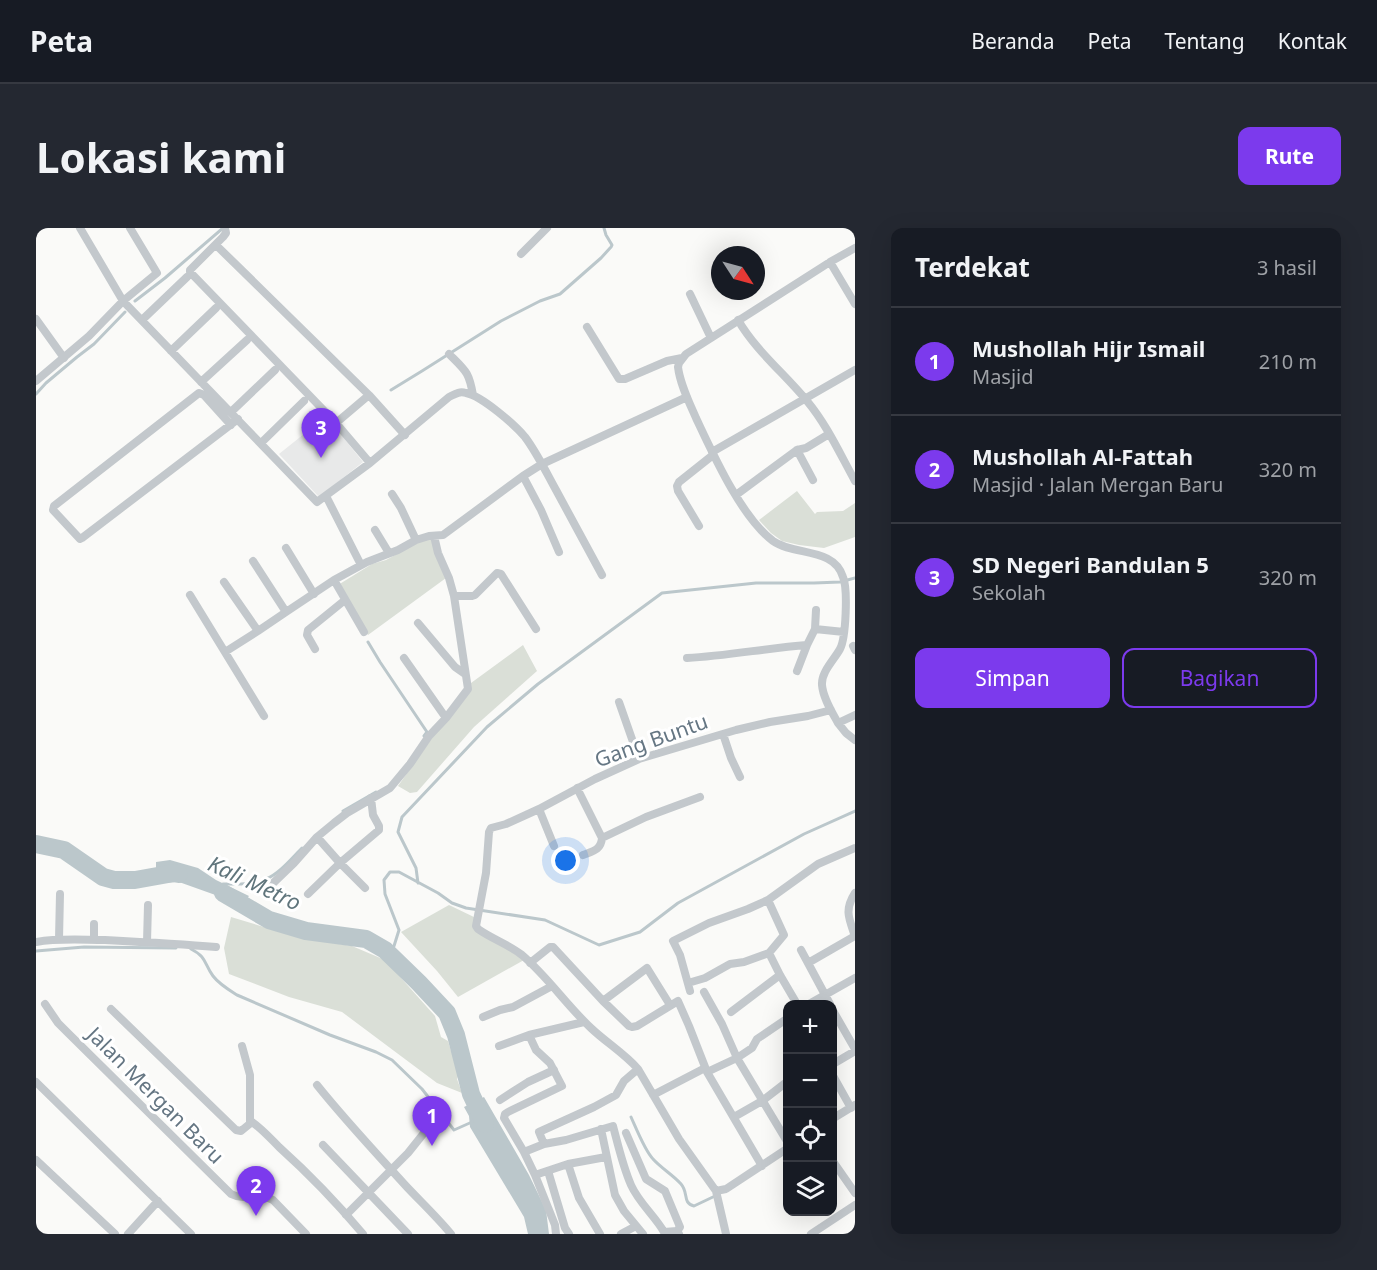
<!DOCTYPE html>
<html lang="id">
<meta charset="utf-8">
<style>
:root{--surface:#171b24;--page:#242831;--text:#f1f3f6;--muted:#9ea1a6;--line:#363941;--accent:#7c3aed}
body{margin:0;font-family:"Noto Sans",sans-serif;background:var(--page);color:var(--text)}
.controls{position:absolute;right:18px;bottom:18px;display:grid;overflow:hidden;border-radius:12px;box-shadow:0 6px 24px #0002}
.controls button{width:54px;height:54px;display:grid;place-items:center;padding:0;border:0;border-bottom:2px solid var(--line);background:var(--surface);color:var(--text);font:30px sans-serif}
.compass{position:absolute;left:675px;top:18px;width:54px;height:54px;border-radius:50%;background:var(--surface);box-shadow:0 6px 24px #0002;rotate:126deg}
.you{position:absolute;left:530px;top:633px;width:21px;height:21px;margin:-15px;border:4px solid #fff;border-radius:50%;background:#1a73e8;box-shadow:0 0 0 9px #1a73e833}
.badge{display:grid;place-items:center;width:39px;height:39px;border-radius:50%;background:var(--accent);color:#fff;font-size:20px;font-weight:700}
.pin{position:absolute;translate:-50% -50px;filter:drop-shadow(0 2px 3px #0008)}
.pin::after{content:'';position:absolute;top:32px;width:21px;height:18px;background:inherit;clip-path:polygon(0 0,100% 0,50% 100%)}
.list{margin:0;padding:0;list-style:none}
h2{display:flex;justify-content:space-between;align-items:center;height:78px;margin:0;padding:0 24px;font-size:26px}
h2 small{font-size:20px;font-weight:400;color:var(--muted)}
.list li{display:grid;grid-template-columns:39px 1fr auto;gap:18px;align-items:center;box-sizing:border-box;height:108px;padding:0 24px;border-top:2px solid var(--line)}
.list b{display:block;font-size:22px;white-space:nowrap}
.list p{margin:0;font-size:20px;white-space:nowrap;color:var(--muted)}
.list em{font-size:20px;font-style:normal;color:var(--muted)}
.actions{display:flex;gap:12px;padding:18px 24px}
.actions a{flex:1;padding:14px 0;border:2px solid var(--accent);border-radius:12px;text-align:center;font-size:21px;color:var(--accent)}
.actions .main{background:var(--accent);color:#fff}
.icon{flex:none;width:33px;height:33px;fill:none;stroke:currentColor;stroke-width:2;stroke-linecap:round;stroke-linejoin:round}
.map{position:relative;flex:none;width:819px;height:1006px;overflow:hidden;border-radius:12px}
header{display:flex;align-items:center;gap:36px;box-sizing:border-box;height:84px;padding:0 30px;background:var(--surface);border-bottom:2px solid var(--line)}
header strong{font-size:28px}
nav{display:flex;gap:33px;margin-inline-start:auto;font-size:21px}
.intro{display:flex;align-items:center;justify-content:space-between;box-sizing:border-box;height:144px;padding:0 36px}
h1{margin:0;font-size:42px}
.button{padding:15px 27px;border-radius:12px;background:var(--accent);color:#fff;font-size:21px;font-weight:700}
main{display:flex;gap:36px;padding:0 36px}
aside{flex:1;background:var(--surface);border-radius:12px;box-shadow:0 6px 24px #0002}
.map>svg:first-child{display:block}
</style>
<header>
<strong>Peta</strong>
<nav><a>Beranda</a><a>Peta</a><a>Tentang</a><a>Kontak</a></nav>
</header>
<div class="intro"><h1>Lokasi kami</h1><a class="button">Rute</a></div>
<main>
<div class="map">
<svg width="819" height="1006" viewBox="0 0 819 1006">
<rect width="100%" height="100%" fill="#fafaf8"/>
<path fill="#e8e9e9" d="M 288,190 L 295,198 L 298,198 L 327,234 L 283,269 L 243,226 Z"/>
<path fill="#dadfd7" d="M 761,263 L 779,286 L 781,284 L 807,283 L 819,275 L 819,309 L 788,320 L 763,317 L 746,313 L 735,305 L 723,292 Z
M 390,310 L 395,311 L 410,350 L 332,407 L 302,357 L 336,336 L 350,332 Z
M 487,417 L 501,443 L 438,499 L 381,564 L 374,565 L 362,558 L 435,455 Z
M 413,677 L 440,690 L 439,700 L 488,732 L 422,769 L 401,743 L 365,704 Z
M 195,689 L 264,710 L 316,718 L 349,732 L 399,788 L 405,809 L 412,813 L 415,823 L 427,836 L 421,851 L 426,865 L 401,855 L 306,784 L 253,769 L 193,746 L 188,720 Z"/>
<path fill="#bbc7cb" d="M 134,632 L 162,640 L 180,652 L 213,668 L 204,679 L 185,669 L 143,654 L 120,655 L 120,634 Z
M 448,869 L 493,947 L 510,982 L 513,1006 L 492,1006 L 488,989 L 434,899 L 433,888 L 428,879 Z"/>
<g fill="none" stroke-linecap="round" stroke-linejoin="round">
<path stroke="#bbc7cb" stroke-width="3" d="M 99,73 L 129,50 L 187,0
M 355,162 L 386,143 L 465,93 L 504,73 L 524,66 L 565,30 L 575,19 L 576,17 L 570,7 L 568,0
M 0,166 L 10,155 L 41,129 L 58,116 L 89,84
M 332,414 L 344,434 L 391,504 L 388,508
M 307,583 L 340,564
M 382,655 L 380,640 L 362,604 L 366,589 L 451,499 L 502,456 L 626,365 L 720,355 L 778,355 L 804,354 L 819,350
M 186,660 L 187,656 C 201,656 217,657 230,651 C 243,646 256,630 266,620
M 155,721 C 171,729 168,736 177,748 C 183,756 193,762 201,767 L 294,807 L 340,824 L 356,832 L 386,861 L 418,902 L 436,894
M 349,722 L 358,718 L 363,702 L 349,666 L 348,652 L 354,644 L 363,644 L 402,665 L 416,675 L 430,680 L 509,692 L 563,717 L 604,704 L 642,675 L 768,606 L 819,583
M 0,723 L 48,719 L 140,720
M 595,889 C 600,900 609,923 617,931 C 625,940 637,947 645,956 C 653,965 646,975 658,978 L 679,968"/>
<path stroke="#bbc7cb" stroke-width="18" d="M 0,616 L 28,622 L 67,649 L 78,652 L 99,652 L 138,645 L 143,646
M 187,665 L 233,692 L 270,703 L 330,711 L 349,722 L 383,755 L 411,785 L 420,807 L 435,866 L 449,896"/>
<path stroke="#c3c8cc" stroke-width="8" d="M 44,0 L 87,73 L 281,274 L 334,235 L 413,169 C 419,166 423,163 430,165 C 446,168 479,197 489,209 C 501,225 510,244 520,262 C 535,290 551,319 566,347
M 189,0 L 190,5 L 187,9 L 154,42 L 154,44 L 300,195 L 334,235
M 180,17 L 333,167 L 369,207
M 819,20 L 794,34 L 650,126 L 643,135 L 642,139 C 644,156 653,174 660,190 C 677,226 705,289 737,313 C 758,328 798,319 807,349 C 812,361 810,410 804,421 C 798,432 785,444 786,457 C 787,470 796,484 802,495 L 819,487
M 485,26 L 511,0
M 794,34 L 819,76
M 654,66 L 675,110
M 0,91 L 28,130
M 106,92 L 151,49
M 702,92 C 720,123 749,146 771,173 C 791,197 804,226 819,253
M 551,99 L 583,151 L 589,151 L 631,133 L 646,130
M 135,123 L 180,80
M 413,126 C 430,143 433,144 437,167
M 0,153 L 53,108 L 87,73 L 121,45 L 94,0
M 165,154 L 211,112
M 195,184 L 239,142
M 300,195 L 333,167
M 195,197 L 168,167 L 163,165 L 18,278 L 17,282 L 44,311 L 46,310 L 202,191
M 225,215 L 268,173
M 761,222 L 770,220 L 793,206
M 676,224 L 819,142
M 487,248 L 505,282 L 523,324
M 356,266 L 365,280 L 380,312
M 700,267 L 761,222 L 777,252
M 290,268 L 325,337
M 663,298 L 642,263 L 641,258 L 643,254 L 677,227
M 339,302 L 353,325
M 250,320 L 278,366
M 217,333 L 250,384 L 298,352
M 188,354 L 222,403 L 250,384
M 154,367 L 228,488
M 418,368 L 436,368 L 439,367 L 461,345 L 465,346 L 500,401
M 382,395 L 419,439 L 429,446
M 779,401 L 780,382
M 328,404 L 298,352 L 331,334 L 362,322 L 380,312 L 393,308 L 407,307 L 487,248 L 506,236 L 651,169
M 817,418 L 819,422
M 279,421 L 271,407 L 272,402 L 309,372
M 189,424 L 222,403
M 368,430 L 410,490
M 651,430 C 691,428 731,420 771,417 L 779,401 L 808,404
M 761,443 L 771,417
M 583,474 L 603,531
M 802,495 L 810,505 L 819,512
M 687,506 L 695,530 L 704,549
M 541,560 L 566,610 C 565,622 557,623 547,627
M 503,581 L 518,618
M 281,609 L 304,635 L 329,660
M 566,610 L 610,589 L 664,569
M 232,660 L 258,635 L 281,609 L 298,595 L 311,585 L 354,560 L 374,536 L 393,508 L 410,490 L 432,461 L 418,368 L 413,350 L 402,325 L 398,308
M 819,665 C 808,682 813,691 819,708
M 272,666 L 304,635 L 343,602 L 343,598 L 337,587 L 335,570
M 23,711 L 24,666
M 58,712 L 58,696
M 0,714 C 23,710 46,712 69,712 C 106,714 143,716 180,719
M 111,714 L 112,677
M 765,722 L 794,776
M 733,725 L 744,747 L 761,776
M 494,735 L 514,719 L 517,719 L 567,773 L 593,798 L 596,799 L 601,798 L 642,773 L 653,798 L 671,844 L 726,938
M 772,735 L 819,708
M 652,755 L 669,750 L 694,736 L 708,734 L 733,725 L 748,707 L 732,672
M 654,763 L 644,727 L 637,713 L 673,695 L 712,681 L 732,672 L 782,636 L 819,620
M 668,764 L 686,796 L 701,830 L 752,915
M 567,773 L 611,740 L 634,777
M 9,776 L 22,795 L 31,804 L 195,966 C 211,974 220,962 237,972 L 270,1006
M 773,776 L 819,750
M 75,781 L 200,902 L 205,903 L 216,894 C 226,901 234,910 243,919 C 273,946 301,975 327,1006
M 796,781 L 819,821
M 695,784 L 744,747
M 447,789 L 464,782 L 477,779 L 516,758
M 493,807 L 500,822 L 514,835 L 526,858 L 472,884 L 469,886 L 468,890 L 488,924 L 499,947 L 519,997 L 520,1006
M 206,818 L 214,847 L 214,894
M 463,818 L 493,807 L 548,794
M 797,836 L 819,823
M 671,844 L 701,830 L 716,820 L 721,811 L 752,790
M 796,846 L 815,880
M 0,854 L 155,1006
M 281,857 C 309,892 340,925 370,958 C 385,974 401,989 415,1006
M 617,867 L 669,840
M 464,872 L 492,854 L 518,842
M 698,889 L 726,873 L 752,853
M 796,891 L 819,877
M 565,901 L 579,967 L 588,983 L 607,1006
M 590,905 L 610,951 L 629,963 L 644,999 L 641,1003
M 508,916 L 503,904 L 558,879 L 580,867 L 588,853 L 602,841
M 287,917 L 372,1006
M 488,924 L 508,916 L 530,912 L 577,898 C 582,917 587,939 595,957 C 603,975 619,988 628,1004 L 641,1003 L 643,1006
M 0,932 L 79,1006
M 796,932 L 819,965
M 532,936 L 543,970 L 564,1006
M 512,943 L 529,1000 L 533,1006
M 499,947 L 532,936 L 570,929
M 680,963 L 690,961 L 752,920
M 310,987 L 372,925 L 388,905
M 92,1006 L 122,973
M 585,1006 L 600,998
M 690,1006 L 680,963 L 643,911 L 602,841 C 589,826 571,815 556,801 C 531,778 512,749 486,727 C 472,716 456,711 442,701 L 440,698 L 450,645 L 453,604 L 455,600 L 470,596 L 503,581 L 559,551 L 603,531 L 700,502 L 734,494 L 772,488 L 795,482
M 775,1006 L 819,977"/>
</g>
<g text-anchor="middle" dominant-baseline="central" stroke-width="6" stroke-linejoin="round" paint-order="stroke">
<g font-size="21" fill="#657683" stroke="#fff">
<text transform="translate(615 512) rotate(-20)">Gang Buntu</text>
<text transform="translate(120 867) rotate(45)">Jalan Mergan Baru</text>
</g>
<g font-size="22" font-style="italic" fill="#60757c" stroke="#fff">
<text transform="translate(219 654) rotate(25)">Kali Metro</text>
</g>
</g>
</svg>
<div class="controls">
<button>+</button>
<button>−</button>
<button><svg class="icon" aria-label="locate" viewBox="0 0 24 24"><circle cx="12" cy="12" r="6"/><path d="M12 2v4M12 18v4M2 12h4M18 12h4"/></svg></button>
<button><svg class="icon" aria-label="layers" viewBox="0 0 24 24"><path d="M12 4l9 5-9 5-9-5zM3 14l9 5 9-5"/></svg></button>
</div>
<svg class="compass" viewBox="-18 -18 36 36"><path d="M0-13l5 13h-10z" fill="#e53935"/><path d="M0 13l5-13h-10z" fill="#9ea1a6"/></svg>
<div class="you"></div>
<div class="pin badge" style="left:396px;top:918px">1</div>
<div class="pin badge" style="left:220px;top:988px">2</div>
<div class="pin badge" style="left:285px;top:230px">3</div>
</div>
<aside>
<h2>Terdekat<small>3 hasil</small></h2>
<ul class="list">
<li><span class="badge">1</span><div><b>Mushollah Hijr Ismail</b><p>Masjid</p></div><em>210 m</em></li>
<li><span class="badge">2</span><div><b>Mushollah Al-Fattah</b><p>Masjid · Jalan Mergan Baru</p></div><em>320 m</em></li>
<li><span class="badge">3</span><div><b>SD Negeri Bandulan 5</b><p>Sekolah</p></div><em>320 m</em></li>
</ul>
<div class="actions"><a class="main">Simpan</a><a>Bagikan</a></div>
</aside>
</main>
